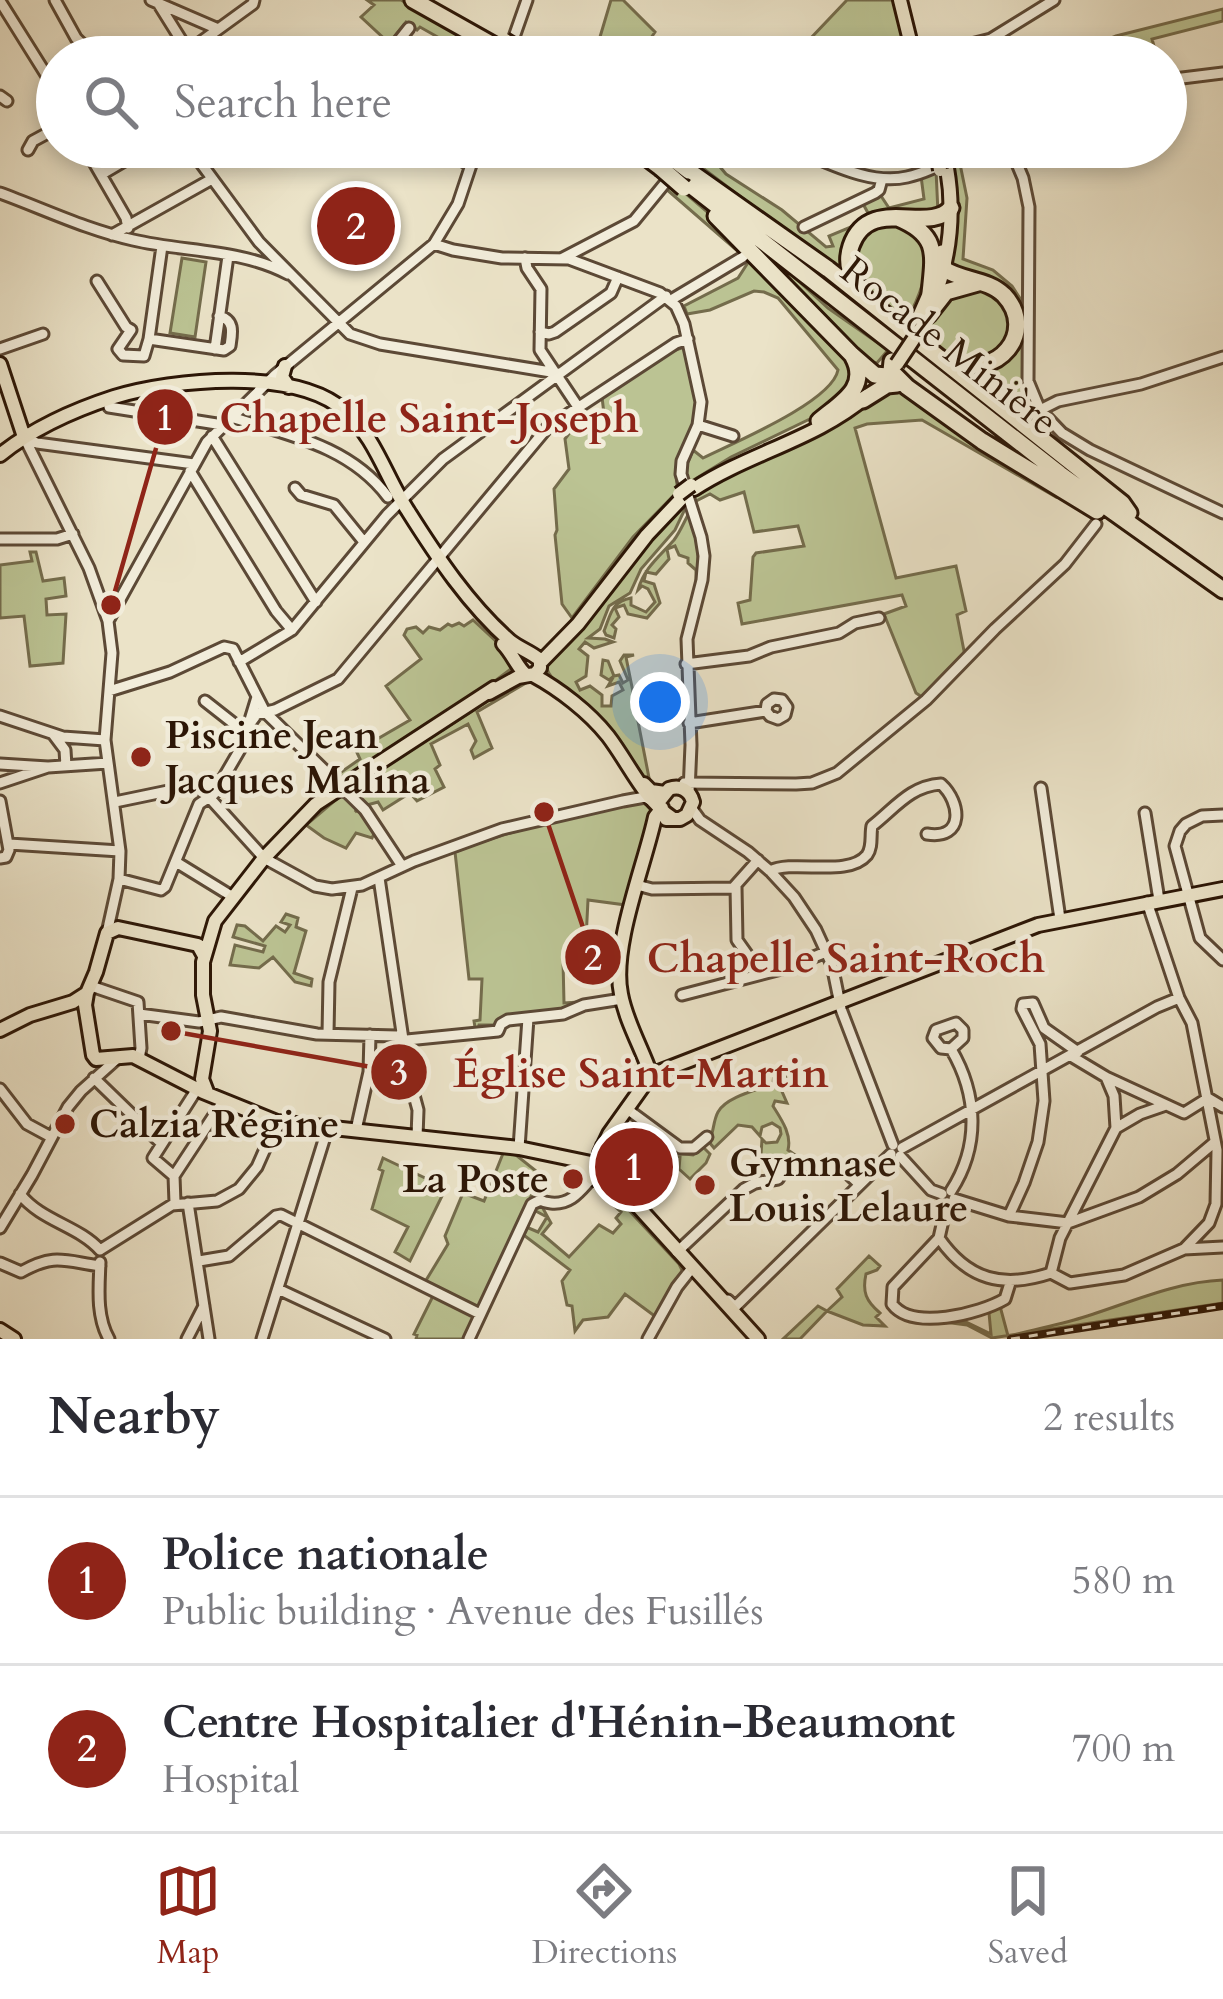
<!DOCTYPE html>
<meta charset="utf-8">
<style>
:root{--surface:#fff;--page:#f7f7f7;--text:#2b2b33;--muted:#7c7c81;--line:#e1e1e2;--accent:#8f2418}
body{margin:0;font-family:Cardo,serif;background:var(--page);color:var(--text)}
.you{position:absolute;left:660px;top:702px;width:42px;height:42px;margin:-30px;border:9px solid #fff;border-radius:50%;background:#1a73e8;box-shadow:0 0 0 18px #1a73e833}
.badge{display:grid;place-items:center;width:78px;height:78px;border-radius:50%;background:var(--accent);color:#fff;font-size:39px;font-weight:700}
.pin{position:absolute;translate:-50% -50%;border:6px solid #fff;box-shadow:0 3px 12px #0006}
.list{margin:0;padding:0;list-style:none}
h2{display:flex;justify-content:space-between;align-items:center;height:156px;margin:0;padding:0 48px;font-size:51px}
h2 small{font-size:39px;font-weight:400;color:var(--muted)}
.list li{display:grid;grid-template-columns:78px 1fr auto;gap:36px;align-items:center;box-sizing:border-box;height:168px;padding:0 48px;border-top:3px solid var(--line)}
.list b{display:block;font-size:45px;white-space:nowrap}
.list p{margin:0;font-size:39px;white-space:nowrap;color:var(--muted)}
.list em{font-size:39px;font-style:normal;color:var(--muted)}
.icon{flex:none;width:66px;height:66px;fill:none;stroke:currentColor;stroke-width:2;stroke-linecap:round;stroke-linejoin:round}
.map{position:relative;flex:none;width:1223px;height:1339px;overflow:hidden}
.search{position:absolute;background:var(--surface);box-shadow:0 6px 18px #0003;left:36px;right:36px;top:36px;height:132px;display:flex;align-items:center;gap:30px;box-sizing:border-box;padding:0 42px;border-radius:66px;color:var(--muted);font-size:45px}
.sheet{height:492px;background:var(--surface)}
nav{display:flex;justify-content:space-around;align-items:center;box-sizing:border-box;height:168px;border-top:3px solid var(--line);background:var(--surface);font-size:33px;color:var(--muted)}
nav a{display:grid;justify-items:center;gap:6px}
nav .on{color:var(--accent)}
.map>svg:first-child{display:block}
</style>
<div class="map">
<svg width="1223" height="1339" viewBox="0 0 1223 1339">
<rect width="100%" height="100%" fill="#ebe3c8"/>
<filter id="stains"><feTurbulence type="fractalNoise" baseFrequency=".00167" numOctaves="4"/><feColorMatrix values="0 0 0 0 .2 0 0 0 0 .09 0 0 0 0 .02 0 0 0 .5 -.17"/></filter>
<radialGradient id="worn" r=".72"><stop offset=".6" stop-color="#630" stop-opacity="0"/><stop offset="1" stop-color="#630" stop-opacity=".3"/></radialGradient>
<path fill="#bbc393" stroke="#746c4c" stroke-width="3" d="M 367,0 L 401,0 L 500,57 L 473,57 L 420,27 L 417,30 L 406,22 L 389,43 L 361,17 L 374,5 Z
M 611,0 L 623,0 L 655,32 L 638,57 L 594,57 Z
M 847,0 L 896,0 L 910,57 L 901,57 L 899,54 L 892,57 L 808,57 L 812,48 L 810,39 Z
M 1223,9 L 1223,21 L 1152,39 L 1157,57 L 1129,57 L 1125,48 L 1098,57 L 1065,57 L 1116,36 Z
M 705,149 L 726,174 L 782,210 L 826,247 L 833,246 L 829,236 L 851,227 L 868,213 L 862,202 L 879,193 L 889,208 L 924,199 L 921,176 L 936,170 L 938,213 L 863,224 L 847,277 L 692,160 Z
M 959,159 L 967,198 L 963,259 L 993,270 L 1012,286 L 1027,309 L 1026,382 L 1031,403 L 1051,431 L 1044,436 L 975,377 L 978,369 C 1026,366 1016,331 1011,298 L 948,266 L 951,162 Z
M 671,181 L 711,215 L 848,356 L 853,385 L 816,416 L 731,457 L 687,484 L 686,467 L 693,450 L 703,458 C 733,443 832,402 838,370 L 778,298 L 764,292 L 754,291 L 710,310 L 687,314 L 684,306 L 738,278 L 749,261 L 665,188 Z
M 893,223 L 908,227 L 927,246 C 928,274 920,296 907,320 C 887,304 849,282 856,251 C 861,232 876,227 893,223 Z
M 182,258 L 206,262 L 195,337 L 170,333 Z
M 777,261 L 828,308 L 888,350 L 877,363 L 868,362 L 773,264 Z
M 959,288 L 989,289 L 1010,311 L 1011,329 L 996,355 C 966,360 948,365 930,336 L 930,322 Z
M 685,347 C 691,372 701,400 694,425 C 684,458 671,451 678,491 L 633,537 L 572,618 L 562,604 L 555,535 L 557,530 L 554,489 L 569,469 L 565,439 L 573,428 L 578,431 L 604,414 L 602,397 L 672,351 Z
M 883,389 L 902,390 L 1058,494 L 1056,497 L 922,420 L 867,424 L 855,428 L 896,578 L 956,566 L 966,611 L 957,615 L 965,656 L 925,699 L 916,693 L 884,614 L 906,606 L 902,595 L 742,624 L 738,603 L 750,600 L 753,557 L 756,553 L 804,546 L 798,526 L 754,532 L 744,492 L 720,500 L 710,494 L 696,501 L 692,495 L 706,485 Z
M 684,501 L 685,509 L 675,530 L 641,569 L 630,593 L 609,606 L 600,629 L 588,638 L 605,639 L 613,642 L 594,648 L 585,642 L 579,649 L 588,656 L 586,676 L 576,682 L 580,690 L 590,686 L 602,695 L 602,706 L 611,706 L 612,696 L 623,690 L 619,682 L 608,686 L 614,676 L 609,680 L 601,675 L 603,660 L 608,661 L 614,676 L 619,675 L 623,683 L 628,680 L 620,661 L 624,655 L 634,655 L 626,657 L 634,697 L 661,693 L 663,701 L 635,706 L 651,788 C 629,756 615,730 585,704 C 570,691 549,683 545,663 L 655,530 Z
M 689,513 C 697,538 701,558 696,584 L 696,570 L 688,563 L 688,558 L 679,555 L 675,546 L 667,549 L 669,559 L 656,574 L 646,572 L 644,581 L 654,584 L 660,603 L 647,618 L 628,614 L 624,605 L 615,608 L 619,617 L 612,625 L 616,629 L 614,638 L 606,635 L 604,631 C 611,614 611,602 631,598 L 631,605 L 646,612 L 655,602 L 648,589 L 642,586 L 638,590 C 644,568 659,557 674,540 C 680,532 684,522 689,513 Z
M 30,552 L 36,552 L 43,581 L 64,578 L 66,596 L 46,599 L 47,615 L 66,614 L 63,663 L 30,666 L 24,616 L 0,618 L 0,565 L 32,561 Z
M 473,620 L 513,657 L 515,666 L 483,690 L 349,774 L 341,777 L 337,775 L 360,759 L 353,744 L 374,731 L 379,738 L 410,720 L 386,686 L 421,659 L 404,635 L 407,629 L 416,627 L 423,633 L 429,627 L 440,630 L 448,624 L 452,626 L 459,623 L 464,626 Z
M 521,680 L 531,680 L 477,712 L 492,748 L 474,758 L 471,750 L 476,741 L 468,724 L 431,744 L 440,765 L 435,769 L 444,787 L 417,801 L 410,793 L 383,810 L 378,802 L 367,805 L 355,793 L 356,785 Z
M 339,797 L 348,798 L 358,808 L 355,812 L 359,809 L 376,829 L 372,838 L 356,833 L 346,848 L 324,838 L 306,825 Z
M 644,802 L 653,812 L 626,905 L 588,900 L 585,959 L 563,960 L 564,1003 L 577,1002 L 577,1006 L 571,1009 L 529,1016 L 494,1029 L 492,1025 L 479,1025 L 478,1029 L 475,1027 L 474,1021 L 480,1020 L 482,979 L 469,979 L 455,852 C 517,827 580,815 644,802 Z
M 286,914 L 298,918 L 296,927 L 306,931 L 294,973 L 312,979 L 311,986 L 295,982 L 273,957 L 259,968 L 230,965 L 235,945 L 263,952 L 265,946 L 233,937 L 237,925 L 245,926 L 263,941 L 276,926 L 285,932 L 290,925 L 281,922 Z
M 784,1070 L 787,1083 L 780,1087 L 787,1103 L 775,1101 L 773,1106 C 781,1119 792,1134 788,1150 L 795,1155 L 794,1159 L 767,1155 L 751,1172 L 759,1180 L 743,1175 L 761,1155 L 762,1139 L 766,1143 L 777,1142 L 781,1134 L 780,1128 L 772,1123 L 762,1127 L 760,1136 L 752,1127 L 738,1125 L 714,1148 L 709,1142 C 714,1132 713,1121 718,1112 C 726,1097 757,1090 773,1084 L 774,1073 L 780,1077 L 780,1071 Z
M 637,1121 L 649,1133 L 647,1150 L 693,1155 L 702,1146 L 710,1154 L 706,1163 L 690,1179 L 679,1169 L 680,1157 L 672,1156 L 671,1162 L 665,1157 L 661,1161 L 637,1156 L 615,1177 L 607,1143 L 612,1134 L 634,1150 L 639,1142 L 636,1133 L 629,1130 Z
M 504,1151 L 516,1155 L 541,1175 L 480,1306 L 474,1307 L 425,1282 L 448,1244 L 445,1236 L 463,1193 L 484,1201 Z
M 383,1158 L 446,1188 L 410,1261 L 395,1252 L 408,1227 L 372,1209 L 383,1171 L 379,1169 Z
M 609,1189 L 679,1264 L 683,1272 L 656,1317 L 625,1294 L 608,1317 L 583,1320 L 575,1331 L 572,1306 L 567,1305 L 562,1281 L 570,1270 L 521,1233 L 524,1226 L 538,1232 L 547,1217 L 532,1209 L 540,1203 L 551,1223 L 542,1234 L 569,1257 L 599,1225 L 613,1233 L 621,1224 L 616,1218 L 621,1212 L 602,1195 Z
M 869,1256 L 880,1266 L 877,1270 L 866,1274 C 862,1292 866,1301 880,1313 L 876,1317 L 885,1326 L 863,1325 L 827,1311 L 800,1339 L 783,1339 L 818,1306 L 827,1311 L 842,1297 L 837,1289 Z
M 1223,1280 L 1223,1303 L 992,1338 L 967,1325 L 944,1322 L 966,1322 L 991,1334 L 989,1313 L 1000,1306 L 1008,1336 C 1030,1331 1052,1326 1074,1320 C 1123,1306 1171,1282 1223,1280 Z
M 433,1296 L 472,1315 L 473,1320 L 464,1339 L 416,1339 L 417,1335 L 414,1334 Z"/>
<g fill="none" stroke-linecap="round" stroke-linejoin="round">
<defs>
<path id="minor" d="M 55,0 L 76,38 L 93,55
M 151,0 L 218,29
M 0,1 L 47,76 L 52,78 L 57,75
M 158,3 L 188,51
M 991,39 L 999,57
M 935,53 L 991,39 L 1054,0
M 89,57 L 102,51 L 116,57
M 180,57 L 253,4 L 254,0
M 391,57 L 394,47 L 409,28
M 507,57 L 527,0
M 1166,80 L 1223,73
M 0,96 L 7,101
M 85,147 L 126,218 L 128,228
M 189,147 L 259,242 L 350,334 L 380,344 L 557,373
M 446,147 L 458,159 L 471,165
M 789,147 C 824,160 868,186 907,177 C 931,172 954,157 976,147
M 1010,147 L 1023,178 L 1029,207 L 1028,381 L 1040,410 L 1062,433 L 1090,450 L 1223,513
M 28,150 L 33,141 L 57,128
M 102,174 L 148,147
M 0,193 C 44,209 87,230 133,240 C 184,252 241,249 288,274
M 804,227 L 875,193 L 879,190 L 882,179
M 112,235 L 212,179
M 434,244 L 453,250 L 502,258 L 569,259 L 660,293 L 676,306 L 684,324 L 701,402 L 698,425 L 682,461 L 681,474 L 701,537 L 704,556 L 702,580 L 687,639 L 691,745 L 689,792
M 525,258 L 527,268 L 541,289 L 540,350 L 578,407
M 563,258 L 634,221 L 684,160 L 701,147
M 97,281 L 126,327 L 131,330
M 671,300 L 743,257
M 131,330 L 118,349 L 123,355 L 144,356 L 149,339 L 162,246
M 540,332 L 549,334 L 555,332 L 611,293 L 618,277
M 149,339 L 224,350 L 230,346 C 232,333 235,320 219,316
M 0,349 L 43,334
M 215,349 L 228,256
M 109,407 L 223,425
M 1040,410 L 1058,401 L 1141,384 L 1223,357
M 231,417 C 289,435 350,446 388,497
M 698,425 L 733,436
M 212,436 L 316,602
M 24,437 L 89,568 L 108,621 L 112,653 L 105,740 L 120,851 L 119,879 L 107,933
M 24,437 L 37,443 L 194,464
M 190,471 L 276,611 L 292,630
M 295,488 L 301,495 L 334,505 L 364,542
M 0,539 L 57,539 L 73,534
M 108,621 L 207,442 L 275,375 L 434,244 L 458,204 L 477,147
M 239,662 L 292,630 L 387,515 L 443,459 L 666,296
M 686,664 L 749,656 L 771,647 L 839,633 L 855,623 L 879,618
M 109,691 L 170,672 L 224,647 L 233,649 L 265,712 L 365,810 L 402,866
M 205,701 L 247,734
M 0,716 L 63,737 L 105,740
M 689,723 L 766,711 L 770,716 L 778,719 L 785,715 L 787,707 L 782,700 L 774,699 L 767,704 L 766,711
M 249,725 L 257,714 L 275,710 L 338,679 L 547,428 L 676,343 L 688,339
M 53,734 L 65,750 L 66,766
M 0,764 L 48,767 L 108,763
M 0,783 L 48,767
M 684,783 L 796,784 L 812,783 L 837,773 L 926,700 L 995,629 L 1065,564 L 1096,524
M 198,785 L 264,858 L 315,886 L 332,889 L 362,885 L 414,861 L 502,829 L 623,801 L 645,797 L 650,800
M 1041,788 L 1060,919
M 0,801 L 9,850 L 6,857 L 0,858
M 115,802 L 221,780
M 692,809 L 700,820 L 748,852 L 770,871 L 794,897 L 816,930 L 832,965 L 841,1009 L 893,1145
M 1145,813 L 1159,900
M 1223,815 L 1202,816 L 1186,824 L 1180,831 L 1175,846 L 1200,938 L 1223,960
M 9,844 L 120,851
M 176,862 L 233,897
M 770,871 C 794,859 848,878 867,855 C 873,847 870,835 872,826 C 895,808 910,786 941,784 C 961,802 965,840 927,834
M 379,878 L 408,1073 L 418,1110 L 417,1137
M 119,879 L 161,890 L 165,887 L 199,804 L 214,794 L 242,746 L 257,697
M 637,885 L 652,889 L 733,888 L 758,860
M 736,887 L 737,940 L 761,974
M 1147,902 L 1179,998 L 1192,1023 L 1217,1150 L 1216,1204 L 1209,1223 L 1184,1249
M 91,986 L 138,1002 L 141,1048 L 139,1059
M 682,995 L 789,967 L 826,952
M 139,1014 L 199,1022 L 221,1017 L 317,1034 L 397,1036 L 407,1040 L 498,1031 L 501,1024 L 508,1020 L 563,1014 L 584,1005 L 622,999
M 328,1034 L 329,982 L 352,888
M 1071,1056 L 1106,1077 L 1184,1113 L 1208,1098 L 1223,1107
M 1106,1077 L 1114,1096 L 1116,1128
M 94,1078 L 162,1144
M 0,1089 L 27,1124 L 51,1137
M 627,1109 L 680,1148 L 694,1148 L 707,1137
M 356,1130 L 369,1072 L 370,1035
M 519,1148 L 528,1018
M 902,1148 L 1157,1007 L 1179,998
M 900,1156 L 931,1190 L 942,1194
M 174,1176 L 224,1100
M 951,1191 C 980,1146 978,1095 951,1049 L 963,1038 L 963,1030 L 956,1023 L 936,1030 L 933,1038 L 941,1048 L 951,1049
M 20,1194 C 41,1221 79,1226 100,1250
M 954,1199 L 1009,1216 L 1068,1223 L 1139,1197 L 1177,1174 L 1215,1142
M 175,1203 L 174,1176 L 153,1158 L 197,1089
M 188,1203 L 209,1339
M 947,1203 L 939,1238 C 968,1280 1003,1289 1051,1273 L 1060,1238 L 1116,1128 L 1140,1114 L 1166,1105
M 1009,1216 L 1024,1183 L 1038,1142 L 1044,1101 L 1040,1044 L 1022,1009 L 1023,1004 L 1033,1003 L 1044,1028 L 1078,1052
M 0,1228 L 32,1175 L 68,1107 L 81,1091 L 119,1057
M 939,1238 L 893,1287 L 892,1304 C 912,1331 979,1314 1005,1299 L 1010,1283
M 100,1250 L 172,1205 L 217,1201 L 239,1189 L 257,1167 L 277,1122
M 677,1252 L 744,1189 L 755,1183 L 778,1179 L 788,1164 L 841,1167 L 858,1183
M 199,1261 L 229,1256 L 276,1216 L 281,1215 L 480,1314
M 100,1262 C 99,1288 96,1316 109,1339
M 0,1263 L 21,1272 C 55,1253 64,1261 100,1266
M 1051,1273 L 1070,1283 L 1124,1275 L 1184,1249 L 1223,1247
M 278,1289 L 385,1339
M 728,1300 L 735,1307 L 891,1154
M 187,1339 L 204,1306
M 262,1339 L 328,1127
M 469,1339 L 532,1204 C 548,1197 534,1201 551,1203 C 571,1205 580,1191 592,1178
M 648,1339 L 677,1287 L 692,1268"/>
<path id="major" d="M 900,0 L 914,57
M 942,147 L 943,150
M 933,302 C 950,258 955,214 947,168
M 917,321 L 931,289
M 0,364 L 24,437
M 285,366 L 282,377 L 289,387
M 0,455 C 32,429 74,410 114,397 C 173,379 296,367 345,411 C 376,438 386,478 408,511 C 437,557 469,605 510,641 C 520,649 531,652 540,660 L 540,668 L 535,674 L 518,677 L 489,693
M 694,489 C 749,453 817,439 867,396
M 503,644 C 513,654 519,671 527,675
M 541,662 L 578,624 L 647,535 L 682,498
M 533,675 C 559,689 589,712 608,736 C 630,765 643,798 672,818
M 644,784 L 651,791 L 665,793
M 661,799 L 669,789 C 680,785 690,790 693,802 L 687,815 L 680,819 L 666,819
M 87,993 L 85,1005 L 93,1055 L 96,1059 L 133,1056 L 203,1092 L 277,1122 L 519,1148 L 591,1163
M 0,1030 L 30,1015 L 73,1002 L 87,993 L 96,972 L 107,933 L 118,928 L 198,945 L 203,954
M 651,1075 L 1038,925 L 1223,889
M 651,1075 C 642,1048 626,1022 621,994 C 611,947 645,864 655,817 L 662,808
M 207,1092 L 202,1079 L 210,1031 L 203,995 L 203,962 L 215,921 L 264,858 L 316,804 L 494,688
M 603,1146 L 613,1179 L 758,1339
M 600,1153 L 609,1134 L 651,1075
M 576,1162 L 592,1178 L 606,1182 L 616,1190
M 0,1330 L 14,1339"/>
<path id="highway" d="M 413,0 L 500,49
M 633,147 L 661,168
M 689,171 L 828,269 L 1122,503 L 1129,513
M 684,180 L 1060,474 L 1223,590
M 716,216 L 852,355 L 875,375 L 887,376
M 898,218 C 939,235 934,254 930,293
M 942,253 L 944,269 C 962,281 988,279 1004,295 C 1038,331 998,382 950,360
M 862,291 C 851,277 845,264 851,246 C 869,194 929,235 951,208
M 928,315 L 946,292 L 978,283
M 892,361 L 891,371 L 907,387 L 982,441 L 1097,511
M 863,400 L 887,385 L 897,384
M 819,421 C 840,403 870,388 853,357"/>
</defs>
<use href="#minor" stroke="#5c4936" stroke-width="15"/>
<use href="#major" stroke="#2c1606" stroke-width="18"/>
<use href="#highway" stroke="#2c1606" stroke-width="21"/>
<use href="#minor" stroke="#f2eddb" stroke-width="9"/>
<use href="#major" stroke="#ebe3c8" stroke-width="12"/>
<use href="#highway" stroke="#ebe3c8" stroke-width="15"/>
<defs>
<path id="rail" d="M 1011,1339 L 1223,1306"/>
</defs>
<use href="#rail" stroke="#2c1606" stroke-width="8"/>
<use href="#rail" stroke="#f2eddb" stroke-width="3" stroke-dasharray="9" stroke-linecap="butt"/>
<defs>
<path id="major-bridge" d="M 937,152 L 940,170
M 897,364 L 923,325
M 679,494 L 691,485"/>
<path id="highway-bridge" d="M 504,41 L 525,54
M 671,157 L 689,171
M 661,168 L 684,188"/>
</defs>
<use href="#major-bridge" stroke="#2c1606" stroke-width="18" stroke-linecap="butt"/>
<use href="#highway-bridge" stroke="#2c1606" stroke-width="21" stroke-linecap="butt"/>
<use href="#major-bridge" stroke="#ebe3c8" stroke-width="12"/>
<use href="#highway-bridge" stroke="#ebe3c8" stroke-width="15"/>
</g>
<g fill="#8f2418" stroke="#f2eddb" stroke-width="4.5">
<circle cx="141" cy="757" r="12"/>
<circle cx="65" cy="1124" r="12"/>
<circle cx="573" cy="1179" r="12"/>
<circle cx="705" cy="1185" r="12"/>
</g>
<g text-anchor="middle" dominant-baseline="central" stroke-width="9" stroke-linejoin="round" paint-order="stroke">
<g font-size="39" fill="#2c1606" stroke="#f2eddb">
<text transform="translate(949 346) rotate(38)">Rocade Minière</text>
</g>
<g font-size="39" font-weight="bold" fill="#2c1606" stroke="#f2eddb" text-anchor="start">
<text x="165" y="735">Piscine Jean<tspan x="165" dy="45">Jacques Malina</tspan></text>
<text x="89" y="1124">Calzia Régine</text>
<text x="729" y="1163">Gymnase<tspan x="729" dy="45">Louis Lelaure</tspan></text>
<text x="549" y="1179" text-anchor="end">La Poste</text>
</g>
</g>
<path fill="none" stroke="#8f2418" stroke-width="4.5" d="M111 605L165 417M544 812L593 957M171 1031L399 1072"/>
<g fill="#8f2418" stroke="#f2eddb" stroke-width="4.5">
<circle cx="111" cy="605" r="12"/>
<circle cx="544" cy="812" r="12"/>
<circle cx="171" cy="1031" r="12"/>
<circle cx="165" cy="417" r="30"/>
<circle cx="593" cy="957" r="30"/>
<circle cx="399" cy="1072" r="30"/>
</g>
<g font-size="36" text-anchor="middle" font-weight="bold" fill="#fff">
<text x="165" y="430">1</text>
<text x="593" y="970">2</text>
<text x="399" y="1085">3</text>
</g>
<g font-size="42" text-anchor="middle" font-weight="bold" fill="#8f2418" stroke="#f2eddb" stroke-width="9" stroke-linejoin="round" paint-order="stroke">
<text x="429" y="432">Chapelle Saint-Joseph</text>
<text x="846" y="972">Chapelle Saint-Roch</text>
<text x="641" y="1087">Église Saint-Martin</text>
</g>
<rect width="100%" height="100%" filter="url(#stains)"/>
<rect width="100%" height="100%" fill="url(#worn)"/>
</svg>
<div class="you"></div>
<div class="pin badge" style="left:634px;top:1167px">1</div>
<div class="pin badge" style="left:356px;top:226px">2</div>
<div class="search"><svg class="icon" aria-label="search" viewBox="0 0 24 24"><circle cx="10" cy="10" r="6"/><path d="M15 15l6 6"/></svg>Search here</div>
</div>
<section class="sheet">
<h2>Nearby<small>2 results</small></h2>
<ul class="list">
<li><span class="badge">1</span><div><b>Police nationale</b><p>Public building · Avenue des Fusillés</p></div><em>580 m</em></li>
<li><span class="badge">2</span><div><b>Centre Hospitalier d'Hénin-Beaumont</b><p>Hospital</p></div><em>700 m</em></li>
</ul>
</section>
<nav>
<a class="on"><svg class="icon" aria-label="map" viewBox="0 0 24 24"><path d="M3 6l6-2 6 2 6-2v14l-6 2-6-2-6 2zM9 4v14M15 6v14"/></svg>Map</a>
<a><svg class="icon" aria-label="directions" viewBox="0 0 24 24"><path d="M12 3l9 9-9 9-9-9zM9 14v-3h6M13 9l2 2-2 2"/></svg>Directions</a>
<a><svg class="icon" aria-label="saved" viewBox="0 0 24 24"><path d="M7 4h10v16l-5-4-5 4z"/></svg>Saved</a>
</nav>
